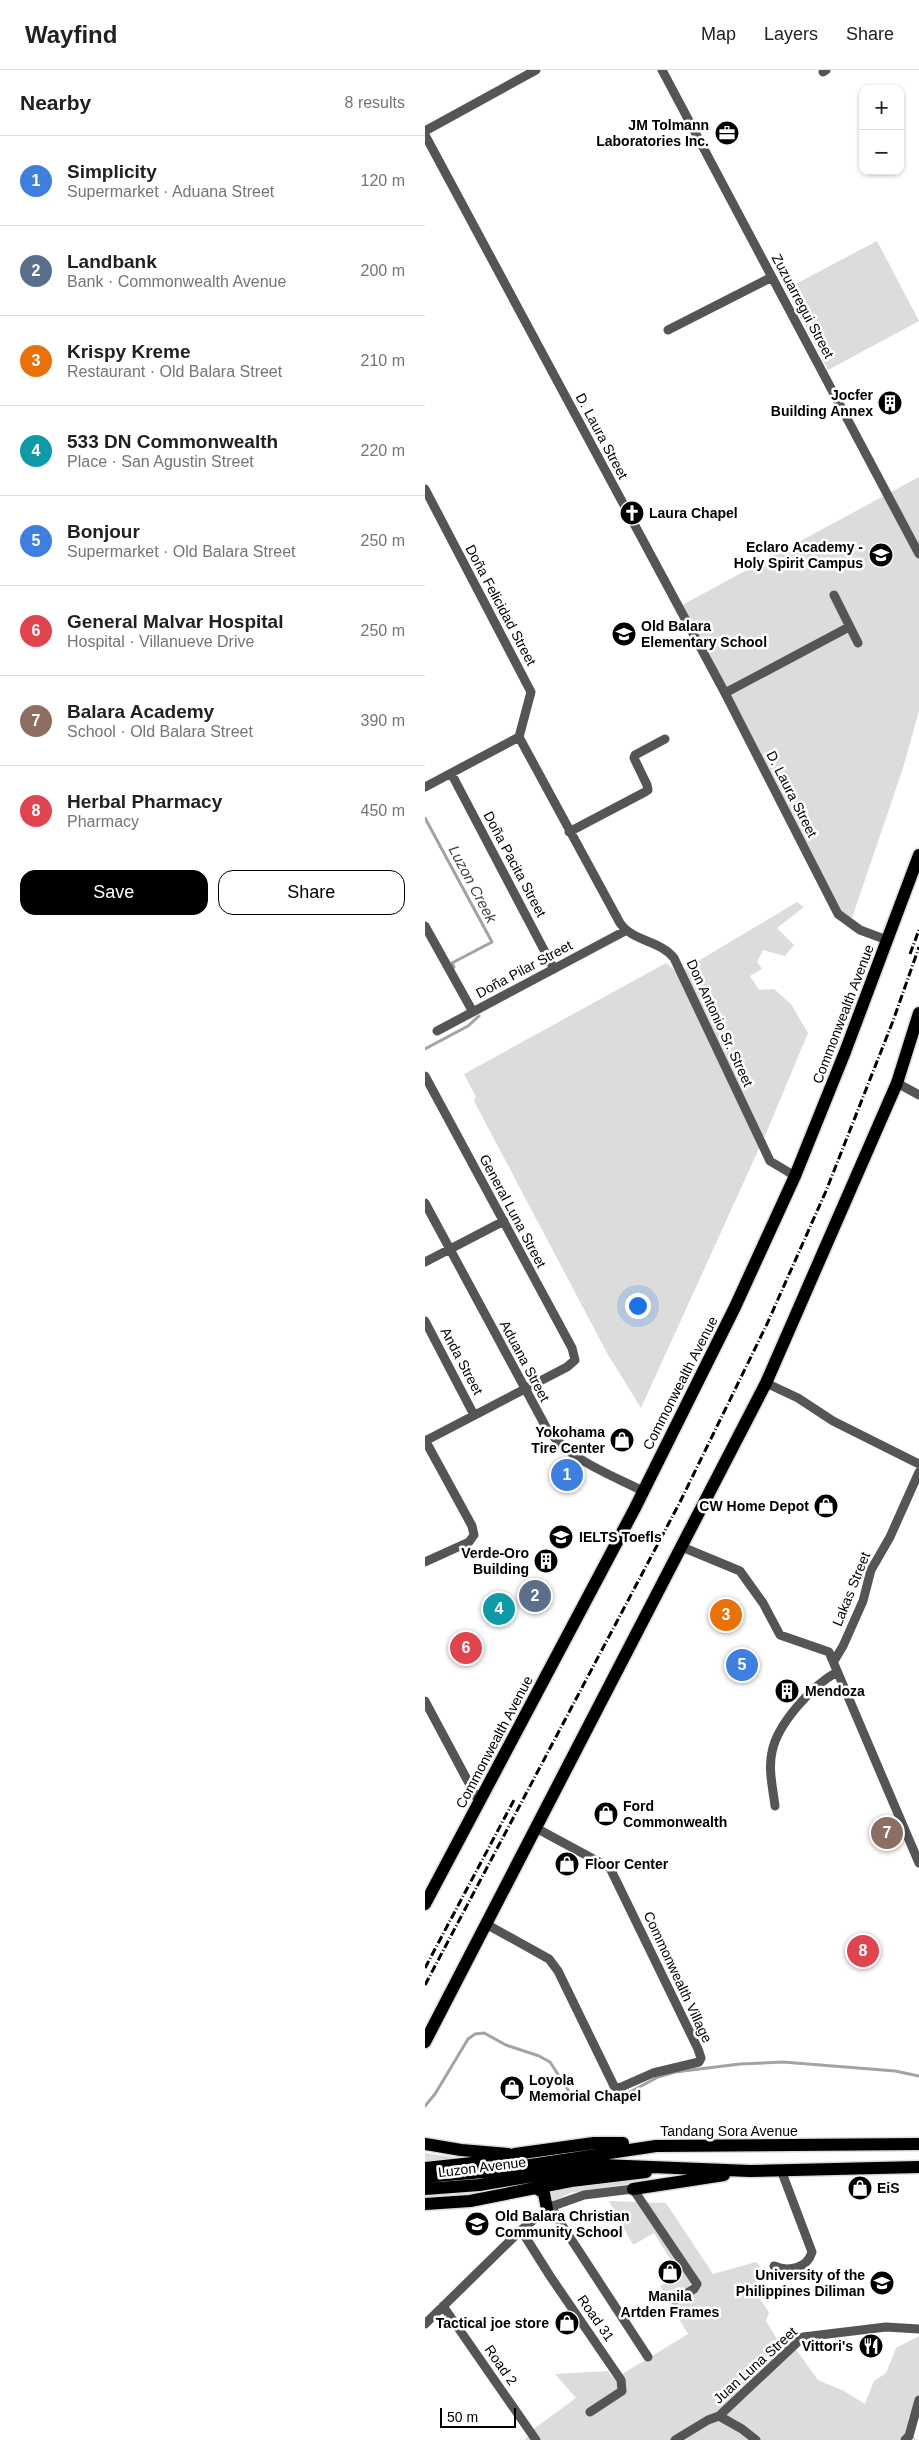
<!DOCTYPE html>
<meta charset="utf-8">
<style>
:root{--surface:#fff;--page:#f2f2f2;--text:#202124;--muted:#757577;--line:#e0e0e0;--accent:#000}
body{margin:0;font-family:Arial,sans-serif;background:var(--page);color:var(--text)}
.controls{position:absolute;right:15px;top:15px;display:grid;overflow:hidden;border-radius:10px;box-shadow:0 1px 4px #0004}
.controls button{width:45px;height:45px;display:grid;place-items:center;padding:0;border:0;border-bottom:1px solid var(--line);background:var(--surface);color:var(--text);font:25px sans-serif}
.scale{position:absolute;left:15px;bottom:12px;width:76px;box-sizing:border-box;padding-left:5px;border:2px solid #000;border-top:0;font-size:14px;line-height:18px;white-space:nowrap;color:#000;-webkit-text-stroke:4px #fff;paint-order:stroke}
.you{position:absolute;left:212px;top:1235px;width:18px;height:18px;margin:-12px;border:4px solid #fff;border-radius:50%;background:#1a73e8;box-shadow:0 0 0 8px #1a73e833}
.badge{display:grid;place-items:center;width:32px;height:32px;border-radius:50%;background:var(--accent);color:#fff;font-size:16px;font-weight:700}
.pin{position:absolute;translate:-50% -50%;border:2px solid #fff;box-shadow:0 1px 5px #0006}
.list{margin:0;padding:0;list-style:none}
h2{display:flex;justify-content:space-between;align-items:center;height:65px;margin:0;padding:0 20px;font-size:21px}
h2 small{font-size:16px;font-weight:400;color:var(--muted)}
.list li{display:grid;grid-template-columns:32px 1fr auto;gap:15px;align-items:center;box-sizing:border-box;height:90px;padding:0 20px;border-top:1px solid var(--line)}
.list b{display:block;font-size:19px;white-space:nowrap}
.list p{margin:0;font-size:16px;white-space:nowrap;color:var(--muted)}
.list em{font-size:16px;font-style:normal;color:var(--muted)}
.actions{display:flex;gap:10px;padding:15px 20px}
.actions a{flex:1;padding:11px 0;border:1px solid var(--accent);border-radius:15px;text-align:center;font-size:18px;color:var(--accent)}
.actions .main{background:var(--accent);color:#fff}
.map{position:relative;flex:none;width:494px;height:2370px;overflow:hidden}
header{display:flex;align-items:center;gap:30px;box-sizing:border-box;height:70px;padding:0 25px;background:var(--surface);border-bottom:1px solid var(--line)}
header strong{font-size:24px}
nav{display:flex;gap:28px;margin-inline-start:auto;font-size:18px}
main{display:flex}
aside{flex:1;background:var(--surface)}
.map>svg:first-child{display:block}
</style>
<header>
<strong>Wayfind</strong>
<nav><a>Map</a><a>Layers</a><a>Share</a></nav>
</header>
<main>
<aside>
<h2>Nearby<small>8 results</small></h2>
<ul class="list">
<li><span class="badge" style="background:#3f7fe0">1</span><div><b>Simplicity</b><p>Supermarket · Aduana Street</p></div><em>120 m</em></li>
<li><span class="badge" style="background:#5c6f8a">2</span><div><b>Landbank</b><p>Bank · Commonwealth Avenue</p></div><em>200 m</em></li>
<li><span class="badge" style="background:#e8710a">3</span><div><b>Krispy Kreme</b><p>Restaurant · Old Balara Street</p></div><em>210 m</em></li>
<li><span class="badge" style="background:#0f9aa8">4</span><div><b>533 DN Commonwealth</b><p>Place · San Agustin Street</p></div><em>220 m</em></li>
<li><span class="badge" style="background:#3f7fe0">5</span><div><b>Bonjour</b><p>Supermarket · Old Balara Street</p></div><em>250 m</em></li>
<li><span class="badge" style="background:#e0444e">6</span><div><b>General Malvar Hospital</b><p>Hospital · Villanueve Drive</p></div><em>250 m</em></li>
<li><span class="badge" style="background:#8d6e63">7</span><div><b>Balara Academy</b><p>School · Old Balara Street</p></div><em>390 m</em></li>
<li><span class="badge" style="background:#e0444e">8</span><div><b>Herbal Pharmacy</b><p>Pharmacy</p></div><em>450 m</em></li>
</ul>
<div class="actions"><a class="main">Save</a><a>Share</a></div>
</aside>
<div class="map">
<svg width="494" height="2370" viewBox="0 0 494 2370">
<rect width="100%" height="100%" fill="#fff"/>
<path fill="#dcdcdc" d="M 452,171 L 494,251 L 403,300 L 361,219 Z
M 494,407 L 494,641 L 478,698 L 427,848 L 416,843 L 257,535 Z
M 372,832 L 379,837 L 352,858 L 369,875 L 360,886 L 338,880 L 332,892 L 337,899 L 325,906 L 334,920 L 349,919 L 366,934 L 383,963 L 342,1061 L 216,1338 L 182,1283 L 49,1031 L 51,1027 L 39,1004 L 241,893 L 253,903 Z
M 0,2083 L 34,2088 L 0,2094 Z
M 218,2109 L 216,2112 L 145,2123 L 127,2132 L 126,2121 L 152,2113 Z
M 184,2131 L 241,2133 L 288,2204 L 331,2192 L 344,2208 L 325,2215 L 344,2242 L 341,2251 L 352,2269 L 365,2271 L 393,2310 L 419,2321 L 440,2334 L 449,2311 L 461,2303 L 471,2278 L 494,2266 L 494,2341 L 483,2348 L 490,2369 L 494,2370 L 100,2370 L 110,2358 L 151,2328 L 130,2304 L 183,2301 L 189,2309 L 263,2264 L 235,2216 L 255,2205 L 229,2163 L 208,2175 Z"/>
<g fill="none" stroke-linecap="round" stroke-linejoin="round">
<path stroke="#a3a3a3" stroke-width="3" d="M 0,748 L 67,872 L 27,893 L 29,897
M 0,979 L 43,956 L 54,946
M 0,2036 L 10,2024 L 43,1969 L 50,1964 L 59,1963 L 81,1975 L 114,1986 L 125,1992 L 145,2023 L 192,2029 L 233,2007 L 250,2002 L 315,1994 L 358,1992 L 470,2001 L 494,2006"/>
<defs>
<path id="primary" d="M 0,1834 L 210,1438 L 310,1237 L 370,1106 L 420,982 L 494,785
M 0,1972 L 341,1313 L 472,1013 L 494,943
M 0,2074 L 36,2080 L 83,2084
M 0,2098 L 66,2091 L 90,2084 L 169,2073 L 198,2073
M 0,2107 L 58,2102 L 231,2076 L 494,2074
M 111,2118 L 119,2123 L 122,2139
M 0,2119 L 54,2115 L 177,2095 L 325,2101 L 494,2097
M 208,2119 L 299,2105
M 0,2134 L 45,2131 L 146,2111 L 221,2102"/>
</defs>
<use href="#primary" stroke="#dbdbdb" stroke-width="15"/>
<path stroke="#555" stroke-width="9" d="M 237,0 L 494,484
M 398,2 L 401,0
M 0,61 L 111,0
M 0,65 L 300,623 L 413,844 L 435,860 L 462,870
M 243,260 L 347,207
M 0,419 L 106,622 L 94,667
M 409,525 L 433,573
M 300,623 L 424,557
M 94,667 L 195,853 C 208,872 235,870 249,888 L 345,1091 L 370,1106
M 26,703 L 129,899
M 0,717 L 94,667
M 144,762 L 220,722 L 223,720 L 222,715 L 209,688 L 210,685 L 240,669
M 0,856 L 48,942
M 12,961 L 200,861
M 0,1006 L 147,1278 L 150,1290 L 142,1297 L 0,1371
M 472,1013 L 494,1025
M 0,1133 L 122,1359 C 147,1391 182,1403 218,1421
M 0,1192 L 79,1151
M 0,1251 L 49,1345
M 341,1313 L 373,1328 L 408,1351 L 494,1394
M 0,1370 L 47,1456 L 49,1465 L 44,1472 L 0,1492
M 257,1477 L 315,1501 L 338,1533 L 355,1565 L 404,1582 L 494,1793
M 409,1591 L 418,1576 L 438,1531 L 446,1500 L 465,1467 L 494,1402
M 0,1631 L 54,1732
M 350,1736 C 348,1719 343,1699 347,1682 C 352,1654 388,1615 412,1602
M 61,1854 L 124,1889 L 133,1901 L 189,2016 L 194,2018 L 228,2003 L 274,1992 L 276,1988 L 273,1979 L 185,1798 L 111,1758
M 127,2136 L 131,2146 L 223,2287
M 96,2160 L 125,2206 L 196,2310 L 197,2321 L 165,2342
M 349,2196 C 363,2202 382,2199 387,2182 L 356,2100
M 18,2236 L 111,2370
M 0,2254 L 96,2160 L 125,2137 L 159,2125 L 208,2119 L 272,2214 L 269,2219 L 250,2230
M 294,2346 L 317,2359 L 331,2370
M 250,2370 L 283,2350 L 294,2346 L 378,2267 L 461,2257 L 494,2259
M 480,2370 L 484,2366 L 494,2330"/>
<use href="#primary" stroke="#000" stroke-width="12"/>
<path stroke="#000" stroke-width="3" stroke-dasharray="8 2.5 1 2.5" stroke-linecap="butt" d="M 485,884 L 494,860
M 0,1898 L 89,1730
M 0,1915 L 255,1432 L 342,1254 L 401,1121 L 468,951 L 494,877"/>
</g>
<defs>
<symbol id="office-disc" viewBox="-11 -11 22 22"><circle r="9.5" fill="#000" stroke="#fff"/><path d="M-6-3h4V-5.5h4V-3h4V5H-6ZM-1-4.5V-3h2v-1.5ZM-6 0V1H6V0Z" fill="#fff"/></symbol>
<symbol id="building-disc" viewBox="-11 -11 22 22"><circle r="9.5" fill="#000" stroke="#fff"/><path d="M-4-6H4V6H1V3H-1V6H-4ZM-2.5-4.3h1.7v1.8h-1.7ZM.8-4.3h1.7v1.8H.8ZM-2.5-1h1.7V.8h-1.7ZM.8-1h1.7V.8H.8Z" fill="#fff"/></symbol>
<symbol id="church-disc" viewBox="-11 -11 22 22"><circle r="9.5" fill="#000" stroke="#fff"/><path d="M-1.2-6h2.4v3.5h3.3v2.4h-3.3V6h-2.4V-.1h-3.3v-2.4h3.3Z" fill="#fff"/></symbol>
<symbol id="school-disc" viewBox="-11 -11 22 22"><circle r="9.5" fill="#000" stroke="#fff"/><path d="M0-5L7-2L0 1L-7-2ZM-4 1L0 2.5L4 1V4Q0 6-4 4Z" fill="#fff"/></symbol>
<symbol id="shop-disc" viewBox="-11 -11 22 22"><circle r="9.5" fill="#000" stroke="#fff"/><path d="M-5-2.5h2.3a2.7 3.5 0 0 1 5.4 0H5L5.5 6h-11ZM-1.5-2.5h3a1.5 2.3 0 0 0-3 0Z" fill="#fff"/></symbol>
<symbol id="university-disc" viewBox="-11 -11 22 22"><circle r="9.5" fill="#000" stroke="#fff"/><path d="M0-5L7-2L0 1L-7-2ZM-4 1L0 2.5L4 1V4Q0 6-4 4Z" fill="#fff"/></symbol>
<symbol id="restaurant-disc" viewBox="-11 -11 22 22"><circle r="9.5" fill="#000" stroke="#fff"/><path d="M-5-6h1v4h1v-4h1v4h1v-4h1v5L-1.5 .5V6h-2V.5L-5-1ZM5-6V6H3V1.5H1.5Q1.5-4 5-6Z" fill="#fff"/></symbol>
</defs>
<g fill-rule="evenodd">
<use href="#office-disc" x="288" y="49" width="28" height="28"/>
<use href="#building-disc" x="451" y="319" width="28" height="28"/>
<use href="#church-disc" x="193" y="429" width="28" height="28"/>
<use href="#school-disc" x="442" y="471" width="28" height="28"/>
<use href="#school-disc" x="185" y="550" width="28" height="28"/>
<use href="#shop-disc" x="183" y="1356" width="28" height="28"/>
<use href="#shop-disc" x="387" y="1422" width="28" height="28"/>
<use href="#school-disc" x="122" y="1453" width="28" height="28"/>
<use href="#building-disc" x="107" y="1477" width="28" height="28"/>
<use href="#building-disc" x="348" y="1607" width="28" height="28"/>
<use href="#shop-disc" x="167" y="1730" width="28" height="28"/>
<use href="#shop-disc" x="128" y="1780" width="28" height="28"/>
<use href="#shop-disc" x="73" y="2004" width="28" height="28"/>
<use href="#shop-disc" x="421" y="2104" width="28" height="28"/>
<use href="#school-disc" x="38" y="2140" width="28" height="28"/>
<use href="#shop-disc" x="231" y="2188" width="28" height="28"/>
<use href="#university-disc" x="443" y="2199" width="28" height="28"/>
<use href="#shop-disc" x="128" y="2239" width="28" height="28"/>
<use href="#restaurant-disc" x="432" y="2262" width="28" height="28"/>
</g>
<g text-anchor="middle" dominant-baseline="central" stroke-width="5" stroke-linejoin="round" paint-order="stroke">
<g font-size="14" font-weight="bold" fill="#000" stroke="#fff" text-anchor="end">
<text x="284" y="55">JM Tolmann<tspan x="284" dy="16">Laboratories Inc.</tspan></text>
<text x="448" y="325">Jocfer<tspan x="448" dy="16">Building Annex</tspan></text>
<text x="224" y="443" text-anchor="start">Laura Chapel</text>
<text x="438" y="477">Eclaro Academy -<tspan x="438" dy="16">Holy Spirit Campus</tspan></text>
<text x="216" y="556" text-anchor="start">Old Balara<tspan x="216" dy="16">Elementary School</tspan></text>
<text x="180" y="1362">Yokohama<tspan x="180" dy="16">Tire Center</tspan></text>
<text x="384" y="1436">CW Home Depot</text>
<text x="154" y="1467" text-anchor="start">IELTS Toefls</text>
<text x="104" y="1483">Verde-Oro<tspan x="104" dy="16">Building</tspan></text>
<text x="380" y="1621" text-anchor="start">Mendoza</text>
<text x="198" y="1736" text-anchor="start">Ford<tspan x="198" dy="16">Commonwealth</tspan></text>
<text x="160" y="1794" text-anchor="start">Floor Center</text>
<text x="104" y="2010" text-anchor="start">Loyola<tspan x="104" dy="16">Memorial Chapel</tspan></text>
<text x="452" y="2118" text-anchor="start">EiS</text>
<text x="70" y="2146" text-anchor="start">Old Balara Christian<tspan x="70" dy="16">Community School</tspan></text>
<text x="440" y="2205">University of the<tspan x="440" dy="16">Philippines Diliman</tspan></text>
<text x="245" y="2226" text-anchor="middle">Manila<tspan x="245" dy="16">Artden Frames</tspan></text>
<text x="124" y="2253">Tactical joe store</text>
<text x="428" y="2276">Vittori's</text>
</g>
<g font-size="14" fill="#000" stroke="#fff">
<text transform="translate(378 236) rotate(62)">Zuzuarregui Street</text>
<text transform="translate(177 366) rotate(62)">D. Laura Street</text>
<text transform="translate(76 535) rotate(62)">Doña Felicidad Street</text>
<text transform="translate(367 724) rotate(63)">D. Laura Street</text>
<text transform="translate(90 794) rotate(62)">Doña Pacita Street</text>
<text transform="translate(99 899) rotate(-28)">Doña Pilar Street</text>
<text transform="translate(418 944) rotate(-69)">Commonwealth Avenue</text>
<text transform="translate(295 953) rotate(65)">Don Antonio Sr. Street</text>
<text transform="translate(88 1141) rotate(62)">General Luna Street</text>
<text transform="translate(37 1291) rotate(62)">Anda Street</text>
<text transform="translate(100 1291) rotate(62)">Aduana Street</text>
<text transform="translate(255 1313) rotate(-63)">Commonwealth Avenue</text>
<text transform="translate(426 1519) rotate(-68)">Lakas Street</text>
<text transform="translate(69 1672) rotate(-62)">Commonwealth Avenue</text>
<text transform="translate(253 1907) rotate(65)">Commonwealth Village</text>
<text x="304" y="2061">Tandang Sora Avenue</text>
<text transform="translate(57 2097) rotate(-7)">Luzon Avenue</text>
<text transform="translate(171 2248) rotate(55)">Road 31</text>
<text transform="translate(76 2295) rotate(55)">Road 2</text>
<text transform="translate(330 2295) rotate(-42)">Juan Luna Street</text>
</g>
<g font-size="15" font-style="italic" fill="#444" stroke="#fff">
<text transform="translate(48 814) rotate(62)">Luzon Creek</text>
</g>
</g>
</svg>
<div class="controls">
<button>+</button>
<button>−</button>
</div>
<div class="scale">50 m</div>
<div class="you"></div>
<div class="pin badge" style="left:142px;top:1405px;background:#3f7fe0">1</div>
<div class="pin badge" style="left:110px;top:1526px;background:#5c6f8a">2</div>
<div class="pin badge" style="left:301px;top:1545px;background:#e8710a">3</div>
<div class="pin badge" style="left:74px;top:1539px;background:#0f9aa8">4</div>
<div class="pin badge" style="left:317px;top:1595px;background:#3f7fe0">5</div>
<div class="pin badge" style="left:41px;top:1578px;background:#e0444e">6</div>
<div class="pin badge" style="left:462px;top:1763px;background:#8d6e63">7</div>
<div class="pin badge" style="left:438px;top:1881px;background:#e0444e">8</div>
</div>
</main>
